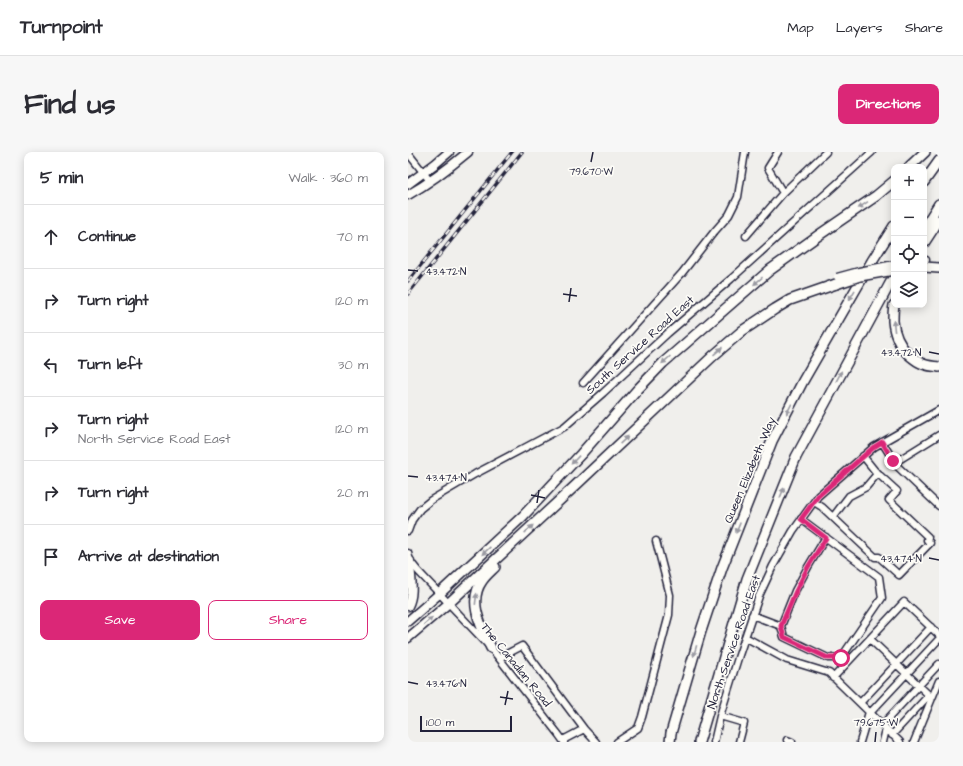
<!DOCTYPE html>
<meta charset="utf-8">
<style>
:root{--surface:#fff;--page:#f7f7f7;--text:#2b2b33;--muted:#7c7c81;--line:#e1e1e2;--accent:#db2777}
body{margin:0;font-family:"Architects Daughter",sans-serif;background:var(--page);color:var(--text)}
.controls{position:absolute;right:12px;top:12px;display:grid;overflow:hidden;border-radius:8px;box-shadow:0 2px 10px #0003}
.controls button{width:36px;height:36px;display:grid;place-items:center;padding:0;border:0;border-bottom:1px solid var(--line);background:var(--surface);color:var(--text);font:20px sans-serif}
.scale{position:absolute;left:12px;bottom:10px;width:92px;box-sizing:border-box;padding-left:4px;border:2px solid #22223b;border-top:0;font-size:11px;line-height:14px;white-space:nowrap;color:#22223b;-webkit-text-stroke:3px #fdfcf7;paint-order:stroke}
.stop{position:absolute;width:12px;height:12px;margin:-9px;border:3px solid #db2777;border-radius:50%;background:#fff}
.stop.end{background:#db2777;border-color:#fff;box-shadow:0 1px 4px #0008}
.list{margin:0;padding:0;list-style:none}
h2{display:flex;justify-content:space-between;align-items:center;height:52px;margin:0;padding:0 16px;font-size:17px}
h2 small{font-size:13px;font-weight:400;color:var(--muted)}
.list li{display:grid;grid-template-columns:26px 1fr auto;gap:12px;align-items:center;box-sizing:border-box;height:64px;padding:0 16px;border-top:1px solid var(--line)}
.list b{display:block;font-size:15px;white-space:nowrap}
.list p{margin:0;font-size:13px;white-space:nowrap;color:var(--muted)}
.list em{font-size:13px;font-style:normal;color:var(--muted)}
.actions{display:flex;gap:8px;padding:12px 16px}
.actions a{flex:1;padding:9px 0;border:1px solid var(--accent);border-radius:8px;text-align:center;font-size:14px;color:var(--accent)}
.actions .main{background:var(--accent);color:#fff}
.icon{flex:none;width:22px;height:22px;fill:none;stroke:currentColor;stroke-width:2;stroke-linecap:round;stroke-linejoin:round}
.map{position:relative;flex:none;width:531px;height:590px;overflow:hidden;border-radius:8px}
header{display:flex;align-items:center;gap:24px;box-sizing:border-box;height:56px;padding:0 20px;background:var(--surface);border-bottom:1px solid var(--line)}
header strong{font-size:19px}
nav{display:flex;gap:22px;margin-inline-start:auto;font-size:14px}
.intro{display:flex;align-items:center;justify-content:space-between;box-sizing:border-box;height:96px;padding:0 24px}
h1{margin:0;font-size:28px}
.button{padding:10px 18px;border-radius:8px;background:var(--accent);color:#fff;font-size:14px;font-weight:700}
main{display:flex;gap:24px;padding:0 24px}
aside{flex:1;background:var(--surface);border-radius:8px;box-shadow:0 2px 10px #0003}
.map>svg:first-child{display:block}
</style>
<header>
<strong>Turnpoint</strong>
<nav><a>Map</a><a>Layers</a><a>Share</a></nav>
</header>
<div class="intro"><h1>Find us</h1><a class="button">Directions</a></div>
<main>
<aside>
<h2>5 min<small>Walk · 360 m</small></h2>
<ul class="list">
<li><svg class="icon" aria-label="ahead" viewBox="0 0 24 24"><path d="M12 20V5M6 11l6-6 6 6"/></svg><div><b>Continue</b></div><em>70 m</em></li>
<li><svg class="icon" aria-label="right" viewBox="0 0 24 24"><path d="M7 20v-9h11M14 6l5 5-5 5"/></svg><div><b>Turn right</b></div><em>120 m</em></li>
<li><svg class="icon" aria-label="left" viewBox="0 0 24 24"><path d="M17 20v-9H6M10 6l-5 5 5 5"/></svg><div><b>Turn left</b></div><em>30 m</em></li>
<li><svg class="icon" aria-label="right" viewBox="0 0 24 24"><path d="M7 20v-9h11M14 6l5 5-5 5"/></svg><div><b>Turn right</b><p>North Service Road East</p></div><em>120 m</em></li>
<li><svg class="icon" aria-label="right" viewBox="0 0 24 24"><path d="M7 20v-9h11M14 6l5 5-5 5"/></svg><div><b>Turn right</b></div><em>20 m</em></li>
<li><svg class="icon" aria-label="arrive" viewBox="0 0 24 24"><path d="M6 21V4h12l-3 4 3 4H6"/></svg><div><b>Arrive at destination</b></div></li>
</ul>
<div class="actions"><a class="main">Save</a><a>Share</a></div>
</aside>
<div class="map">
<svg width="531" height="590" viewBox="0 0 531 590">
<rect width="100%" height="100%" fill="#f0efec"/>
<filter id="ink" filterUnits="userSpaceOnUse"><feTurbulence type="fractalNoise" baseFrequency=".025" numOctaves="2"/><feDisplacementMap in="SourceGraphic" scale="8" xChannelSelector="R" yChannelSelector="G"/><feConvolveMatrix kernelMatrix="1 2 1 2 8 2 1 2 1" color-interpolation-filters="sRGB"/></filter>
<g filter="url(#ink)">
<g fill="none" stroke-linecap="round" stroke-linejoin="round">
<defs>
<path id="minor" d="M 0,1 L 22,29
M 375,41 L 418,0
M 338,84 L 375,41 L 360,16 L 370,0
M 516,108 L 518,108
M 175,231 L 274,121 L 306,80 L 321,63 L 330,45 L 337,0
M 474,290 L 489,314 L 531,354
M 486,311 L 531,283
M 406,350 L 414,355 L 467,405 L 471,405 L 491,423 L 522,391 L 519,388 L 520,385 L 481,348 L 489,339 L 467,319 L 455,304
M 425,365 L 441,344 L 458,335 L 470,321
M 0,379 L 4,368 L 12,357 L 23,348 L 67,322 L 139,284 L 156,275 L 195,241 L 260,181 L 323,127 L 464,0
M 0,401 L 2,409 L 10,419 L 83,496 L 151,583 L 156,590
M 344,463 L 373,474 L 376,485 L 420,506 L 433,506 L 474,446 L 471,425 L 393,367
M 373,474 L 387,439 L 400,415 L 418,385
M 337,485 L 379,508 L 421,521 L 492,590
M 462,487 L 524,546
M 91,506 L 114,494 L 176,577 L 188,590
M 425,526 L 496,450 L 531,483
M 452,551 L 523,475
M 462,561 L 531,487
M 312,564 L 336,571 L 331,590
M 474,573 L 531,512
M 484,583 L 521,543
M 155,588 L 176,577
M 379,588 L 384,590
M 209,590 L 230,576 L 234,565 L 261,463 L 262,443 L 248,389
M 306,590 L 312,564 L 330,506 L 351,444 L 365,414 L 385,379 L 410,344 L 466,295 L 531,258
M 452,590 L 461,560
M 475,590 L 478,577
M 506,590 L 531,529"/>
<path id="major" d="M 0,32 L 27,12 L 41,0
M 0,43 C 21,31 41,16 60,0
M 0,454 C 7,441 2,423 2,409
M 0,469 L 31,442
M 0,486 L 41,451"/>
<path id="highway" d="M 501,15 L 517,0
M 516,30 L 531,9
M 516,76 L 531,52
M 516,91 L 531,68
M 516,115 L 531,116
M 486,153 C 485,158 485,163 485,169 C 486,182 490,192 500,202 C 504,205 508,209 513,211 C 518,214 525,214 531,215
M 31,442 L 115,364 L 173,302 L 230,237 L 255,211 L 362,118 L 411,83 L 468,44 L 486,29
M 41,451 L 73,421 L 167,334 L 305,204 L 334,179 L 367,157 L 382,148 L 428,132
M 83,496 C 74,476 59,450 74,429 C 77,424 83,419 87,415
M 262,590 L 263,581 L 293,479 L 314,416 L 364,289 L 395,229 L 464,109 L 486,74
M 291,590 L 339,427 L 388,305 L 486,124"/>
</defs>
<use href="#minor" stroke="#22223b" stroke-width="9"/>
<use href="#major" stroke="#22223b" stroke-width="11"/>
<use href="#highway" stroke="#22223b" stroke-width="12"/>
<use href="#minor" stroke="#fdfcf7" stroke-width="6"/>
<use href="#major" stroke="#fdfcf7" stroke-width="8"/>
<use href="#highway" stroke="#fdfcf7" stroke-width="9"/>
<defs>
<path id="rail" d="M 0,129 L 104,0
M 0,142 L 114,0"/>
</defs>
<use href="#rail" stroke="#22223b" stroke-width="3.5"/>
<use href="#rail" stroke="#fdfcf7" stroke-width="2" stroke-dasharray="6" stroke-linecap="butt"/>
<defs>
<path id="minor-bridge" d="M 429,125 L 451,119 L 486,112"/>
<path id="highway-bridge" d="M 428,132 L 452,124 L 486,118"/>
</defs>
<use href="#minor-bridge" stroke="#22223b" stroke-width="9" stroke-linecap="butt"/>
<use href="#highway-bridge" stroke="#22223b" stroke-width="12" stroke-linecap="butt"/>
<use href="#minor-bridge" stroke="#fdfcf7" stroke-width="6"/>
<use href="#highway-bridge" stroke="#fdfcf7" stroke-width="9"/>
</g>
<defs><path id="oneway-solid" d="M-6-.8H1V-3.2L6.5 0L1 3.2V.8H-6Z"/></defs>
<g fill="#9a9aa2">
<use href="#oneway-solid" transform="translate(455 53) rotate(146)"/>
<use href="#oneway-solid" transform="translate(350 129) rotate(140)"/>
<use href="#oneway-solid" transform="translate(444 143) rotate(120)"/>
<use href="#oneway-solid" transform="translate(486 174) rotate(-96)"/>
<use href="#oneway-solid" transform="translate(310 199) rotate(-41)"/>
<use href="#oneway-solid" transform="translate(258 208) rotate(138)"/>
<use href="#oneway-solid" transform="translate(431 224) rotate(-62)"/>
<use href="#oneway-solid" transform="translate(381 257) rotate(117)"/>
<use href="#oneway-solid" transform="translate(216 288) rotate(-43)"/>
<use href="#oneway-solid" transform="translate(167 308) rotate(133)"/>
<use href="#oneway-solid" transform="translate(374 341) rotate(-68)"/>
<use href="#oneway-solid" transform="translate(330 376) rotate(112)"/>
<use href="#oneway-solid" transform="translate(121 377) rotate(-43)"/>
<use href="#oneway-solid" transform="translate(78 399) rotate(137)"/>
<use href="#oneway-solid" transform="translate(68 447) rotate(-83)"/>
<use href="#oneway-solid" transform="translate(20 469) rotate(-40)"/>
<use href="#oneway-solid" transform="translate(287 499) rotate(106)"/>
</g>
</g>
<g fill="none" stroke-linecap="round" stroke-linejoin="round" filter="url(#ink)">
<path stroke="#db2777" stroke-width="5" d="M 433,506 L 420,506 L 376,485 L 373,474 L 388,439 L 400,415 L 418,386 L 393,367 L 410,344 L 466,295 L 474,290 L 485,309"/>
</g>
<path fill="none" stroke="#22223b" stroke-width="1.5" d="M 183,10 L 185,0M 0,118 L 10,119M 155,142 L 169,144M 161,150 L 163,136M 521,200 L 531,202M 0,324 L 10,325M 123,343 L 137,346M 129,351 L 131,338M 521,406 L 531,408M 0,530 L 10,532M 92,545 L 105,547M 97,553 L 100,539M 467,590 L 468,580"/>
<g text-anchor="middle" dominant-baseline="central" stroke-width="3.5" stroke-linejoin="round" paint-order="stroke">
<g font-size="12" fill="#22223b" stroke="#fdfcf7">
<text transform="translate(232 193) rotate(-42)">South Service Road East</text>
<text transform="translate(342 318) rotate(-67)">Queen Elizabeth Way</text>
<text transform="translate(326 490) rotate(-71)">North Service Road East</text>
<text transform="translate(108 513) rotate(51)">The Canadian Road</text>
</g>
</g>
<g font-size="10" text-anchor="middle" fill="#22223b" stroke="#fdfcf7" stroke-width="3.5" stroke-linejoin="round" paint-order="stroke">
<text x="183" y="23">79.670°W</text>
<text x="38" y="123">43.472°N</text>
<text x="493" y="204">43.472°N</text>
<text x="38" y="329">43.474°N</text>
<text x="493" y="410">43.474°N</text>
<text x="38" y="535">43.476°N</text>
<text x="468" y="574">79.675°W</text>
</g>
</svg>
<div class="controls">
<button>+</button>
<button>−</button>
<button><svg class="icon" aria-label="locate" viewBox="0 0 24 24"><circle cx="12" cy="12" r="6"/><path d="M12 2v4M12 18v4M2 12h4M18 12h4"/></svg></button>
<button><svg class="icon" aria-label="layers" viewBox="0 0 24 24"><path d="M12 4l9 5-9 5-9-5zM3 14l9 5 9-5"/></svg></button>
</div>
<div class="scale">100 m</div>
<div class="stop" style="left:433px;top:506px"></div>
<div class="stop end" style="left:485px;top:309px"></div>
</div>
</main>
